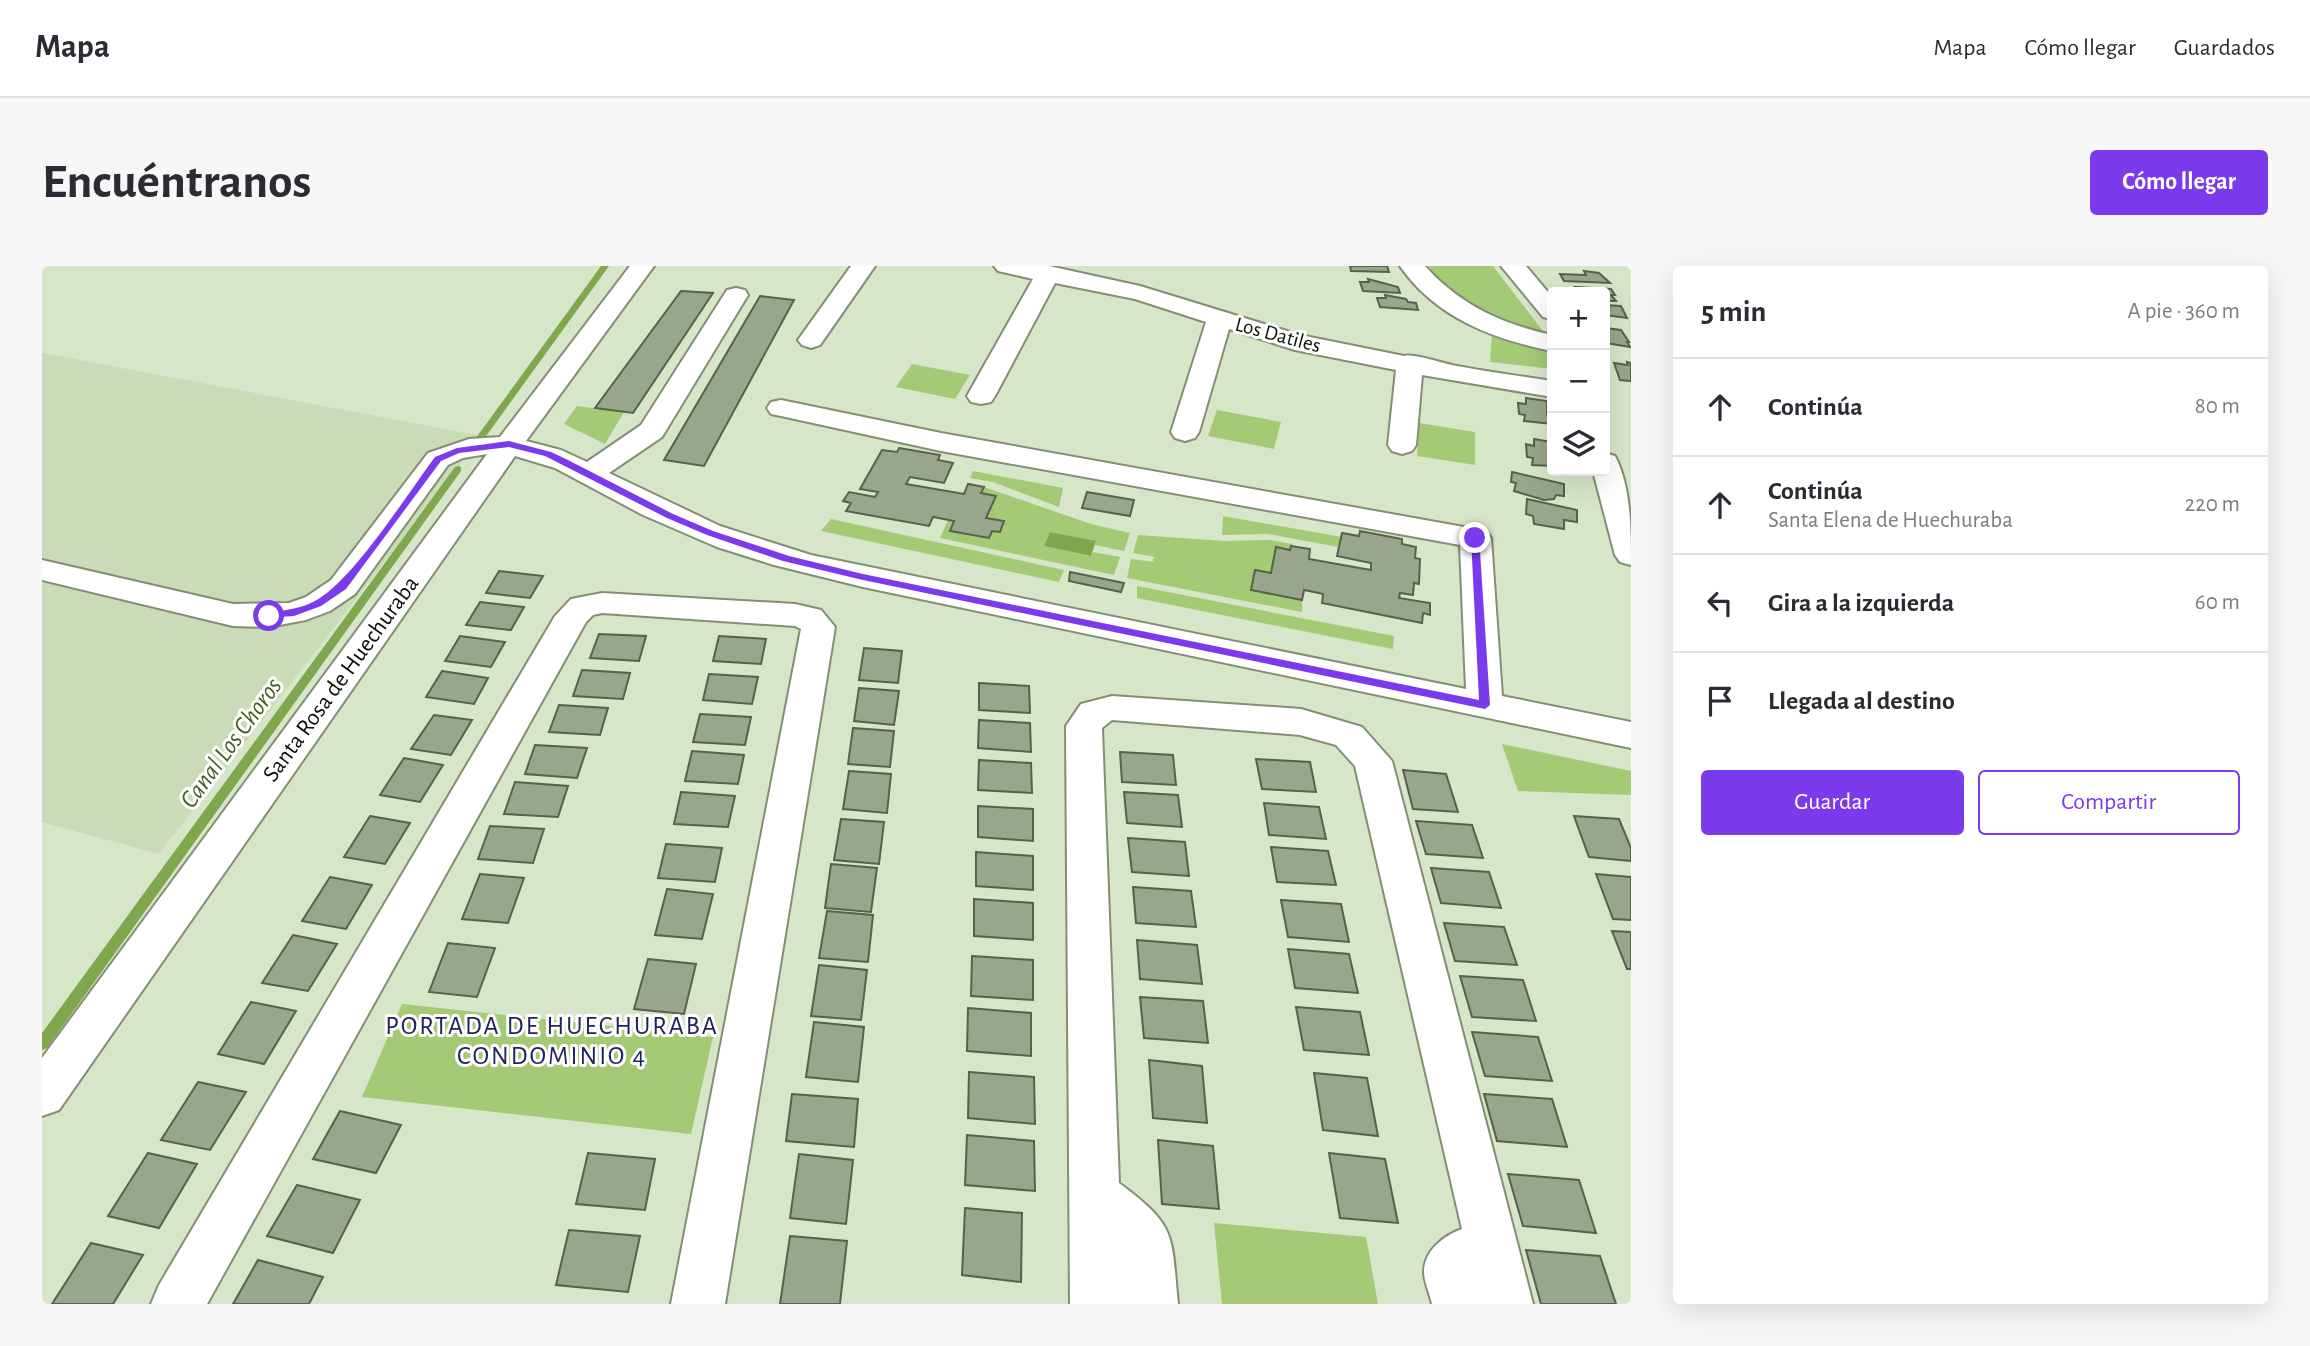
<!DOCTYPE html>
<html lang="es">
<meta charset="utf-8">
<style>
:root{--surface:#fff;--page:#f7f7f7;--text:#2b2b33;--muted:#7c7c81;--line:#e1e1e2;--accent:#7c3aed}
body{margin:0;font-family:"Alegreya Sans",sans-serif;background:var(--page);color:var(--text)}
.controls{position:absolute;right:21px;top:21px;display:grid;overflow:hidden;border-radius:7px;box-shadow:0 7px 28px #0002}
.controls button{width:63px;height:63px;display:grid;place-items:center;padding:0;border:0;border-bottom:2px solid var(--line);background:var(--surface);color:var(--text);font:35px sans-serif}
.stop{position:absolute;width:21px;height:21px;margin:-16px;border:5px solid #7c3aed;border-radius:50%;background:#fff}
.stop.end{background:#7c3aed;border-color:#fff;box-shadow:0 2px 7px #0008}
.list{margin:0;padding:0;list-style:none}
h2{display:flex;justify-content:space-between;align-items:center;height:91px;margin:0;padding:0 28px;font-size:30px}
h2 small{font-size:23px;font-weight:400;color:var(--muted)}
.list li{display:grid;grid-template-columns:46px 1fr auto;gap:21px;align-items:center;box-sizing:border-box;height:98px;padding:0 28px;border-top:2px solid var(--line)}
.list b{display:block;font-size:26px;white-space:nowrap}
.list p{margin:0;font-size:23px;white-space:nowrap;color:var(--muted)}
.list em{font-size:23px;font-style:normal;color:var(--muted)}
.actions{display:flex;gap:14px;padding:21px 28px}
.actions a{flex:1;padding:16px 0;border:2px solid var(--accent);border-radius:7px;text-align:center;font-size:24px;color:var(--accent)}
.actions .main{background:var(--accent);color:#fff}
.icon{flex:none;width:38px;height:38px;fill:none;stroke:currentColor;stroke-width:2;stroke-linecap:round;stroke-linejoin:round}
.map{position:relative;flex:none;width:1589px;height:1038px;overflow:hidden;border-radius:7px}
header{display:flex;align-items:center;gap:42px;box-sizing:border-box;height:98px;padding:0 35px;background:var(--surface);border-bottom:2px solid var(--line)}
header strong{font-size:33px}
nav{display:flex;gap:38px;margin-inline-start:auto;font-size:24px}
.intro{display:flex;align-items:center;justify-content:space-between;box-sizing:border-box;height:168px;padding:0 42px}
h1{margin:0;font-size:49px}
.button{padding:18px 32px;border-radius:7px;background:var(--accent);color:#fff;font-size:24px;font-weight:700}
main{display:flex;gap:42px;padding:0 42px}
aside{flex:1;background:var(--surface);border-radius:7px;box-shadow:0 7px 28px #0002}
.map>svg:first-child{display:block}
</style>
<header>
<strong>Mapa</strong>
<nav><a>Mapa</a><a>Cómo llegar</a><a>Guardados</a></nav>
</header>
<div class="intro"><h1>Encuéntranos</h1><a class="button">Cómo llegar</a></div>
<main>
<div class="map">
<svg width="1589" height="1038" viewBox="0 0 1589 1038">
<rect width="100%" height="100%" fill="#d7e6c9"/>
<path fill="#c9dbb7" d="M 0,87 L 440,170 L 117,588 L 0,556 Z"/>
<path fill="#a4ca76" d="M 1387,0 L 1451,0 L 1500,64 C 1484,72 1434,48 1420,37 C 1407,27 1395,13 1387,0 Z
M 1450,67 L 1508,84 L 1510,103 L 1448,96 Z
M 870,98 L 928,109 L 913,133 L 854,121 Z
M 535,140 L 582,146 L 563,178 L 522,158 Z
M 1175,144 L 1239,156 L 1232,183 L 1166,170 Z
M 1377,157 L 1433,166 L 1433,199 L 1375,190 Z
M 931,205 L 1021,222 L 1017,241 L 951,216 L 928,212 Z
M 942,221 L 1049,258 L 1088,267 L 1082,285 L 1053,279 L 1054,276 L 1008,266 L 1002,280 L 1049,290 L 1051,286 L 1078,291 L 1072,309 L 898,272 L 906,254 L 958,266 L 962,255 L 944,252 L 953,230 L 939,227 Z
M 1181,250 L 1300,271 L 1299,278 L 1297,277 L 1296,281 L 1226,268 L 1180,269 Z
M 789,253 L 1022,304 L 1017,316 L 779,265 Z
M 1096,269 L 1182,275 L 1228,274 L 1250,278 L 1248,284 L 1234,281 L 1229,307 L 1213,304 L 1210,323 L 1260,334 L 1260,346 L 1085,312 L 1089,293 L 1113,296 L 1110,294 L 1113,291 L 1091,287 Z
M 1095,320 L 1352,370 L 1351,383 L 1095,332 Z
M 1460,478 L 1589,505 L 1589,529 L 1476,525 Z
M 360,738 L 671,771 L 649,868 L 320,831 Z
M 1172,957 L 1324,971 L 1336,1038 L 1180,1038 Z"/>
<path fill="#80a74e" d="M 1008,266 L 1054,275 L 1049,290 L 1002,280 Z"/>
<g fill="none" stroke-linecap="round" stroke-linejoin="round">
<path fill="#80a74e" fill-rule="evenodd" d="M 559,0 L 567,0 L 437,180 L 431,180 L 431,176 Z
M 416,200 L 419,201 L 419,205 L 5,782 L 0,784 L 0,767 L 413,201 Z"/>
</g>
<path fill="#99a68b" stroke="#566249" stroke-width="2" d="M 1308,0 L 1345,0 L 1347,6 L 1309,5 Z
M 1542,5 L 1557,7 L 1568,17 L 1522,15 L 1518,8 L 1544,9 Z
M 1326,13 L 1356,21 L 1358,27 L 1321,25 L 1318,16 L 1327,16 Z
M 1533,21 L 1569,23 L 1573,29 L 1569,29 L 1574,35 L 1563,35 L 1563,26 L 1536,26 Z
M 639,25 L 671,27 L 591,147 L 553,142 Z
M 1343,29 L 1364,33 L 1366,36 L 1374,37 L 1376,44 L 1338,41 L 1335,32 L 1344,32 Z
M 718,30 L 752,34 L 662,200 L 622,194 Z
M 1563,39 L 1579,40 L 1585,52 L 1563,49 Z
M 1564,62 L 1579,64 L 1587,76 L 1585,76 L 1588,81 L 1564,77 Z
M 1585,96 L 1589,97 L 1589,115 L 1578,114 L 1572,97 L 1586,99 Z
M 1484,132 L 1505,135 L 1505,149 L 1510,150 L 1510,158 L 1482,155 L 1483,149 L 1477,148 L 1476,137 L 1484,138 Z
M 1492,173 L 1510,176 L 1510,200 L 1490,199 L 1491,192 L 1485,191 L 1484,178 L 1492,180 Z
M 857,182 L 898,189 L 896,194 L 911,197 L 902,217 L 868,211 L 864,218 L 922,228 L 926,218 L 942,221 L 939,227 L 954,230 L 944,252 L 962,255 L 958,266 L 950,265 L 947,272 L 908,265 L 912,255 L 891,251 L 887,260 L 804,245 L 809,237 L 801,235 L 807,226 L 833,231 L 836,226 L 818,223 L 840,184 L 855,186 Z
M 1470,206 L 1522,218 L 1522,230 L 1514,229 L 1512,233 L 1502,234 L 1472,225 L 1474,217 L 1469,216 Z
M 1045,226 L 1092,234 L 1088,250 L 1040,242 Z
M 1485,233 L 1535,244 L 1535,256 L 1522,254 L 1522,263 L 1492,258 L 1491,250 L 1484,248 Z
M 1318,265 L 1360,273 L 1360,278 L 1374,281 L 1373,292 L 1378,293 L 1377,318 L 1372,317 L 1371,329 L 1358,327 L 1357,332 L 1388,337 L 1388,349 L 1381,347 L 1380,357 L 1280,337 L 1281,328 L 1272,326 L 1262,324 L 1260,334 L 1209,324 L 1213,304 L 1229,307 L 1234,281 L 1248,284 L 1249,280 L 1268,283 L 1267,293 L 1329,304 L 1329,297 L 1295,290 L 1300,267 L 1317,270 Z
M 457,305 L 501,310 L 488,332 L 444,327 Z
M 1028,306 L 1082,317 L 1079,326 L 1027,315 Z
M 438,336 L 482,341 L 469,364 L 424,359 Z
M 557,368 L 604,370 L 597,395 L 548,392 Z
M 418,370 L 463,376 L 449,401 L 403,395 Z
M 677,370 L 724,373 L 719,398 L 671,395 Z
M 822,382 L 860,385 L 856,417 L 817,414 Z
M 540,404 L 588,407 L 581,433 L 531,430 Z
M 400,405 L 446,412 L 432,438 L 384,431 Z
M 667,408 L 716,411 L 710,438 L 661,434 Z
M 937,417 L 987,420 L 988,447 L 937,444 Z
M 817,422 L 857,425 L 852,459 L 812,455 Z
M 517,439 L 566,442 L 558,469 L 507,466 Z
M 658,448 L 709,451 L 703,479 L 651,476 Z
M 392,449 L 430,454 L 409,489 L 369,483 Z
M 937,454 L 988,457 L 989,486 L 936,482 Z
M 811,462 L 852,465 L 848,501 L 806,498 Z
M 493,479 L 545,482 L 535,512 L 483,508 Z
M 650,485 L 702,489 L 696,518 L 643,515 Z
M 1078,486 L 1131,489 L 1134,519 L 1080,516 Z
M 362,492 L 401,499 L 378,536 L 338,529 Z
M 1214,493 L 1268,496 L 1274,526 L 1220,523 Z
M 937,494 L 989,497 L 990,527 L 936,524 Z
M 1361,504 L 1404,508 L 1416,546 L 1371,543 Z
M 807,505 L 849,508 L 845,547 L 801,543 Z
M 473,516 L 526,520 L 516,551 L 462,548 Z
M 639,526 L 693,530 L 686,561 L 632,558 Z
M 1082,526 L 1136,529 L 1140,561 L 1085,557 Z
M 1222,537 L 1277,541 L 1284,573 L 1227,569 Z
M 936,540 L 991,543 L 991,575 L 936,571 Z
M 328,550 L 368,557 L 343,598 L 302,591 Z
M 1532,550 L 1577,553 L 1589,582 L 1589,595 L 1547,591 Z
M 799,553 L 842,556 L 837,598 L 792,594 Z
M 1374,555 L 1430,559 L 1441,592 L 1384,588 Z
M 448,560 L 502,563 L 491,597 L 436,593 Z
M 1086,572 L 1143,576 L 1147,610 L 1090,606 Z
M 624,578 L 680,582 L 673,616 L 616,612 Z
M 1229,581 L 1286,585 L 1294,619 L 1235,616 Z
M 934,586 L 991,590 L 991,624 L 934,620 Z
M 789,598 L 835,602 L 829,646 L 783,642 Z
M 1389,602 L 1447,606 L 1459,642 L 1399,637 Z
M 438,608 L 482,612 L 466,657 L 420,653 Z
M 1554,608 L 1589,611 L 1589,654 L 1571,653 Z
M 288,611 L 330,619 L 304,663 L 260,655 Z
M 1091,621 L 1149,625 L 1154,661 L 1094,657 Z
M 625,623 L 671,628 L 660,673 L 613,669 Z
M 932,633 L 991,637 L 991,674 L 932,670 Z
M 1239,634 L 1299,638 L 1307,676 L 1246,671 Z
M 785,645 L 831,649 L 826,696 L 777,692 Z
M 1402,657 L 1462,661 L 1475,699 L 1413,695 Z
M 1570,665 L 1589,666 L 1589,703 L 1585,703 Z
M 251,669 L 295,678 L 266,725 L 220,717 Z
M 1095,674 L 1155,679 L 1160,718 L 1098,713 Z
M 406,677 L 453,682 L 435,731 L 387,726 Z
M 1246,683 L 1307,688 L 1316,727 L 1253,722 Z
M 930,690 L 991,694 L 991,734 L 929,730 Z
M 606,693 L 654,698 L 642,748 L 592,743 Z
M 777,699 L 825,704 L 819,754 L 769,750 Z
M 1418,710 L 1481,714 L 1494,755 L 1430,751 Z
M 1098,731 L 1161,735 L 1166,777 L 1102,772 Z
M 209,736 L 254,745 L 222,798 L 176,788 Z
M 1254,741 L 1318,746 L 1327,789 L 1262,784 Z
M 926,742 L 989,747 L 989,790 L 925,785 Z
M 772,756 L 822,761 L 816,816 L 764,811 Z
M 1430,766 L 1496,771 L 1510,815 L 1443,810 Z
M 1107,794 L 1160,800 L 1165,857 L 1111,852 Z
M 927,806 L 992,811 L 993,858 L 926,852 Z
M 1272,807 L 1325,812 L 1336,870 L 1281,864 Z
M 156,816 L 204,826 L 168,884 L 119,874 Z
M 750,828 L 816,833 L 812,881 L 744,875 Z
M 1442,828 L 1510,833 L 1525,881 L 1455,875 Z
M 298,845 L 359,859 L 334,907 L 271,893 Z
M 925,869 L 992,875 L 993,925 L 923,919 Z
M 1116,874 L 1171,880 L 1177,943 L 1120,938 Z
M 106,887 L 155,898 L 117,962 L 66,950 Z
M 546,887 L 613,893 L 603,944 L 534,938 Z
M 1287,887 L 1343,893 L 1356,957 L 1298,952 Z
M 757,888 L 811,894 L 804,958 L 748,952 Z
M 1466,908 L 1537,914 L 1554,967 L 1481,960 Z
M 255,919 L 318,934 L 291,987 L 225,970 Z
M 923,942 L 980,947 L 979,1016 L 920,1009 Z
M 527,964 L 598,970 L 586,1026 L 514,1019 Z
M 748,970 L 805,975 L 798,1038 L 738,1038 Z
M 49,977 L 101,989 L 71,1038 L 10,1038 Z
M 1484,984 L 1558,990 L 1574,1038 L 1499,1038 Z
M 216,994 L 281,1011 L 267,1038 L 191,1038 Z"/>
<g fill="none" stroke-linecap="round" stroke-linejoin="round">
<defs>
<path id="minor" d="M 588,0 L 612,0 L 484,175 L 519,184 L 545,196 L 599,159 L 685,24 L 694,22 L 703,24 L 706,29 L 620,171 L 567,207 L 678,260 L 769,289 L 1424,423 L 1418,279 L 899,185 L 739,150 L 729,148 L 725,142 L 729,136 L 739,134 L 899,167 L 1444,265 L 1449,272 L 1460,430 L 1589,456 L 1589,482 L 821,321 L 732,299 L 675,281 L 601,249 L 513,202 L 473,190 L 17,844 L 0,850 L 0,792 L 445,188 L 421,192 L 406,199 L 313,328 L 288,345 L 264,354 L 227,361 L 191,360 L 0,314 L 0,294 L 191,338 L 247,337 L 264,331 L 289,314 L 386,187 L 427,173 L 458,171 Z
M 809,0 L 833,0 L 778,79 L 769,82 L 760,79 L 756,74 Z
M 952,0 L 1007,0 L 1098,20 L 1258,69 L 1362,90 C 1372,87 1402,98 1415,100 C 1447,106 1478,110 1510,115 L 1510,131 L 1380,109 L 1374,179 L 1370,185 L 1360,188 L 1350,185 L 1346,179 L 1354,104 L 1253,84 L 1187,63 L 1157,166 L 1153,172 L 1143,175 L 1133,172 L 1129,166 L 1164,56 L 1093,33 L 1013,17 L 953,130 L 949,136 L 939,138 L 929,136 L 925,130 L 991,13 L 956,5 Z
M 1358,0 L 1383,0 C 1418,39 1460,58 1510,69 L 1510,85 C 1451,73 1394,52 1358,0 Z
M 1459,0 L 1484,0 L 1510,31 L 1510,53 L 1501,51 Z
M 1563,187 L 1573,190 C 1589,220 1589,264 1589,299 L 1578,296 L 1573,289 L 1551,205 L 1563,205 Z
M 560,327 L 753,338 L 779,344 L 793,361 L 683,1038 L 629,1038 L 759,363 L 753,360 L 560,347 L 551,349 L 544,356 L 165,1038 L 109,1038 L 117,1019 L 513,350 L 529,333 Z
M 1070,430 L 1259,443 L 1320,461 L 1350,495 L 1491,1038 L 1390,1038 C 1388,1028 1382,1016 1382,1006 C 1382,984 1403,969 1420,963 L 1313,500 L 1294,479 L 1258,469 L 1070,454 L 1060,462 L 1077,917 C 1136,961 1129,968 1136,1038 L 1082,1038 L 1081,1008 L 1082,1038 L 1028,1038 L 1024,460 L 1039,438 Z"/>
</defs>
<use href="#minor" stroke="#828f75" stroke-width="4"/>
<use href="#minor" fill="#fff" fill-rule="evenodd"/>
</g>
<path fill="#7c3aed" d="M 467,175 L 509,186 L 526,194 L 631,248 L 671,265 L 747,290 L 821,308 L 1437,434 L 1429,272 L 1437,270 L 1448,439 L 1443,443 L 821,314 L 741,295 L 665,269 L 625,252 L 503,190 L 467,181 L 417,187 L 399,195 L 304,323 L 279,340 L 252,350 L 223,352 L 223,348 C 239,344 255,344 271,336 C 308,319 366,227 393,191 L 415,182 Z"/>
<g text-anchor="middle" dominant-baseline="central" stroke-width="6" stroke-linejoin="round" paint-order="stroke">
<g font-size="21" fill="#0d1108" stroke="#fff">
<text transform="translate(1236 69) rotate(15)">Los Datiles</text>
</g>
<g font-size="24" fill="#0d1108" stroke="#fff">
<text transform="translate(299 413) rotate(-54)">Santa Rosa de Huechuraba</text>
</g>
<g font-size="26" font-style="italic" fill="#455f21" stroke="#fff">
<text transform="translate(189 477) rotate(-54)">Canal Los Choros</text>
</g>
<g font-size="26" letter-spacing="2" fill="#23225b" stroke="#fff">
<text x="510" y="760">PORTADA DE HUECHURABA<tspan x="510" dy="30">CONDOMINIO 4</tspan></text>
</g>
</g>
</svg>
<div class="controls">
<button>+</button>
<button>−</button>
<button><svg class="icon" aria-label="layers" viewBox="0 0 24 24"><path d="M12 4l9 5-9 5-9-5zM3 14l9 5 9-5"/></svg></button>
</div>
<div class="stop" style="left:227px;top:350px"></div>
<div class="stop end" style="left:1433px;top:272px"></div>
</div>
<aside>
<h2>5 min<small>A pie · 360 m</small></h2>
<ul class="list">
<li><svg class="icon" aria-label="ahead" viewBox="0 0 24 24"><path d="M12 20V5M6 11l6-6 6 6"/></svg><div><b>Continúa</b></div><em>80 m</em></li>
<li><svg class="icon" aria-label="ahead" viewBox="0 0 24 24"><path d="M12 20V5M6 11l6-6 6 6"/></svg><div><b>Continúa</b><p>Santa Elena de Huechuraba</p></div><em>220 m</em></li>
<li><svg class="icon" aria-label="left" viewBox="0 0 24 24"><path d="M17 20v-9H6M10 6l-5 5 5 5"/></svg><div><b>Gira a la izquierda</b></div><em>60 m</em></li>
<li><svg class="icon" aria-label="arrive" viewBox="0 0 24 24"><path d="M6 21V4h12l-3 4 3 4H6"/></svg><div><b>Llegada al destino</b></div></li>
</ul>
<div class="actions"><a class="main">Guardar</a><a>Compartir</a></div>
</aside>
</main>
